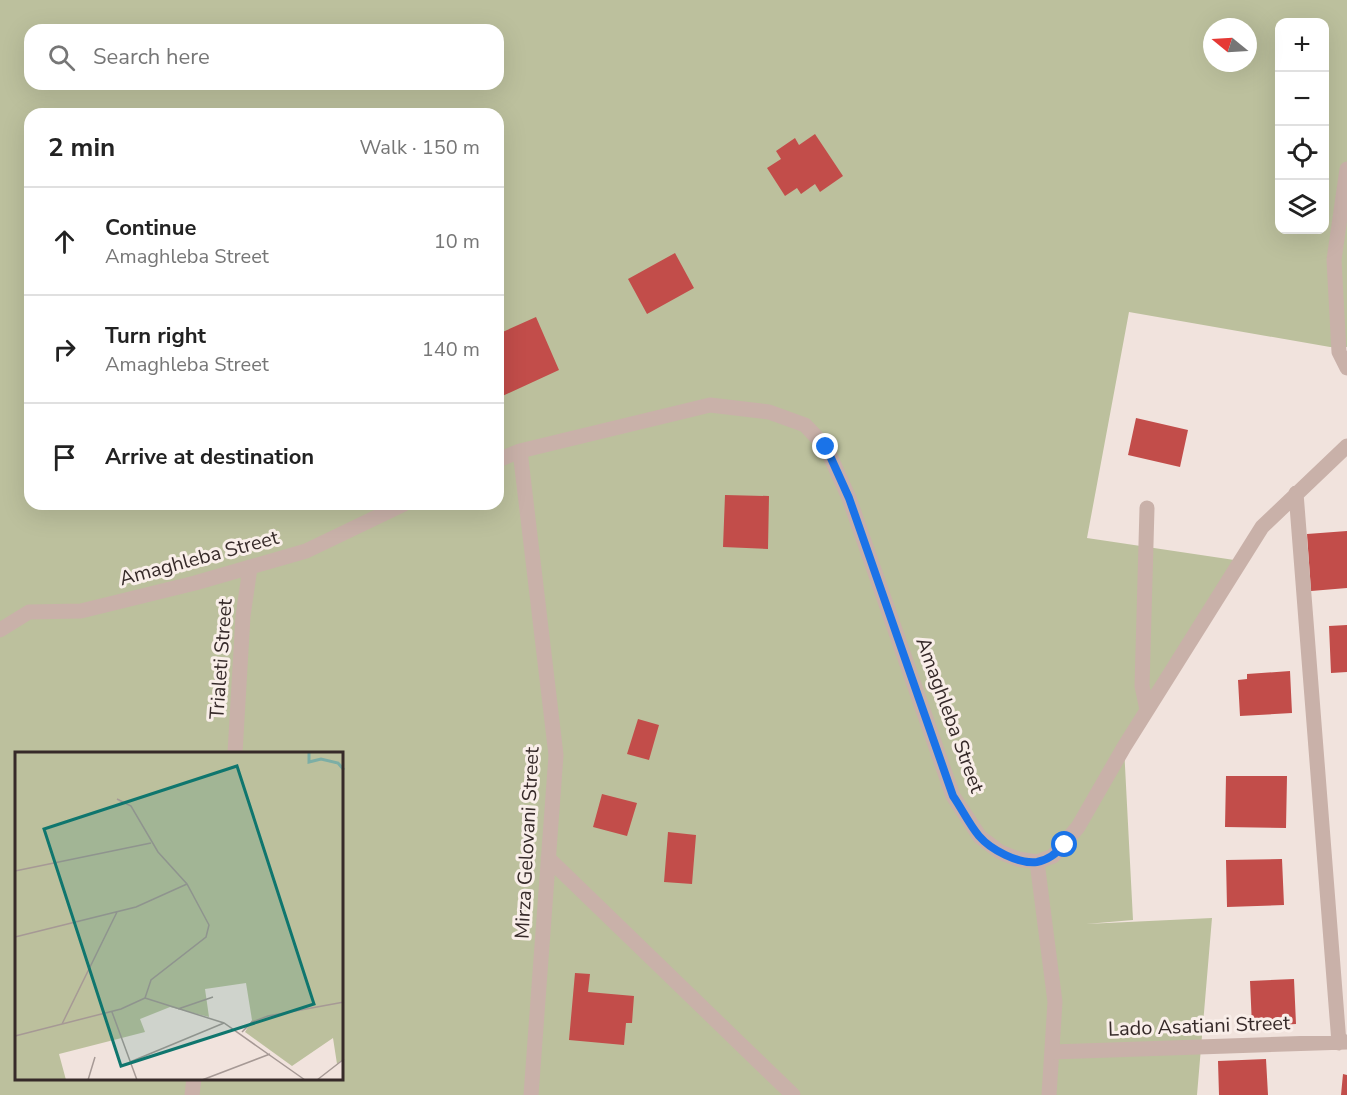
<!DOCTYPE html>
<meta charset="utf-8">
<style>
:root{--surface:#fff;--page:#f2f2f2;--text:#222;--muted:#767676;--line:#e0e0e0}
body{margin:0;font-family:"Nunito Sans",sans-serif;background:var(--page);color:var(--text)}
.controls{position:absolute;right:18px;top:18px;display:grid;overflow:hidden;border-radius:12px;box-shadow:0 6px 24px #0002}
.controls button{width:54px;height:54px;display:grid;place-items:center;padding:0;border:0;border-bottom:2px solid var(--line);background:var(--surface);color:var(--text);font:30px sans-serif}
.compass{position:absolute;left:1203px;top:18px;width:54px;height:54px;border-radius:50%;background:var(--surface);box-shadow:0 6px 24px #0002;rotate:288deg}
.stop{position:absolute;width:18px;height:18px;margin:-14px;border:4px solid #1a73e8;border-radius:50%;background:#fff}
.stop.end{background:#1a73e8;border-color:#fff;box-shadow:0 2px 6px #0008}
.list{margin:0;padding:0;list-style:none}
h2{display:flex;justify-content:space-between;align-items:center;height:78px;margin:0;padding:0 24px;font-size:26px}
h2 small{font-size:20px;font-weight:400;color:var(--muted)}
.list li{display:grid;grid-template-columns:39px 1fr auto;gap:18px;align-items:center;box-sizing:border-box;height:108px;padding:0 24px;border-top:2px solid var(--line)}
.list b{display:block;font-size:22px;white-space:nowrap}
.list p{margin:0;font-size:20px;white-space:nowrap;color:var(--muted)}
.list em{font-size:20px;font-style:normal;color:var(--muted)}
.icon{flex:none;width:33px;height:33px;fill:none;stroke:currentColor;stroke-width:2;stroke-linecap:round;stroke-linejoin:round}
.map{position:relative;flex:none;width:1347px;height:1095px;overflow:hidden}
.search{position:absolute;background:var(--surface);box-shadow:0 6px 24px #0002;left:24px;top:24px;width:480px;height:66px;display:flex;align-items:center;gap:15px;box-sizing:border-box;padding:0 21px;border-radius:18px;color:var(--muted);font-size:22px}
.panel{position:absolute;background:var(--surface);box-shadow:0 6px 24px #0002;left:24px;top:108px;width:480px;height:402px;border-radius:18px}
.map>svg:first-child{display:block}
</style>
<div class="map">
<svg width="1347" height="1095" viewBox="0 0 1347 1095">
<rect width="100%" height="100%" fill="#f1e3dd"/>
<path fill="#bcc09d" fill-rule="evenodd" d="M 0,0 L 1347,0 L 1347,347 L 1330,347 L 1129,312 L 1087,538 L 1241,561 L 1124,747 L 1133,920 L 1086,924 L 1212,918 L 1197,1095 L 0,1095 ZM 1280,22 L 1324,22 L 1324,230 L 1280,230 ZM 1212,27 L 1248,27 L 1248,63 L 1212,63 ZM 30,30 L 498,30 L 498,84 L 30,84 ZM 30,114 L 498,114 L 498,504 L 30,504 ZM 16,753 L 342,753 L 342,1078 L 16,1078 Z"/>
<path fill="#c24d4a" d="M 815,134 L 843,176 L 820,192 L 815,184 L 801,194 L 797,188 L 785,196 L 767,168 L 781,159 L 776,151 L 795,138 L 799,145 Z
M 675,253 L 694,288 L 647,314 L 628,279 Z
M 536,317 L 559,370 L 498,398 L 498,346 L 503,343 L 498,334 Z
M 1136,418 L 1188,430 L 1180,467 L 1128,455 Z
M 725,495 L 769,496 L 768,549 L 723,547 Z
M 1347,531 L 1347,588 L 1311,591 L 1307,534 Z
M 1347,625 L 1347,672 L 1331,673 L 1329,626 Z
M 1290,671 L 1292,713 L 1240,716 L 1238,680 L 1247,679 L 1247,674 Z
M 638,719 L 659,725 L 649,760 L 627,754 Z
M 1226,776 L 1287,776 L 1286,828 L 1225,827 Z
M 602,794 L 637,803 L 627,836 L 593,827 Z
M 668,832 L 696,835 L 692,884 L 664,882 Z
M 1282,859 L 1284,905 L 1227,907 L 1226,860 Z
M 575,973 L 590,974 L 588,992 L 634,996 L 632,1023 L 626,1023 L 624,1045 L 569,1040 Z
M 1294,979 L 1296,1024 L 1252,1026 L 1250,981 Z
M 1266,1059 L 1268,1095 L 1219,1095 L 1218,1061 Z
M 1343,1074 L 1347,1075 L 1347,1095 L 1341,1095 Z"/>
<g fill="none" stroke-linecap="round" stroke-linejoin="round">
<path stroke="#c9b1a9" stroke-width="15" d="M 1347,169 L 1334,260 L 1339,352 L 1347,368
M 520,451 L 556,755 L 531,1095
M 498,460 L 520,451 L 710,405 L 769,412 L 805,425 L 826,447 L 849,498 L 953,796 L 980,837 L 1000,852 L 1018,859 L 1037,862 L 1053,856 L 1078,827 L 1124,747 L 1262,527 L 1347,446
M 1296,493 L 1339,1043
M 0,630 L 29,612 L 81,611 L 195,583 L 306,551 L 404,504
M 1147,710 L 1142,686 L 1147,508
M 235,753 L 243,616 L 250,568
M 548,858 L 793,1095
M 1037,862 L 1055,1002 L 1049,1095
M 1052,1052 L 1347,1042
M 192,1095 L 194,1078"/>
</g>
<g fill="none" stroke-linecap="round" stroke-linejoin="round">
<path stroke="#1a73e8" stroke-width="8" d="M 826,447 L 849,498 L 953,796 C 962,809 969,824 979,836 C 991,850 1018,864 1037,862 C 1049,860 1057,852 1065,845"/>
</g>
<g text-anchor="middle" dominant-baseline="central" stroke-width="6" stroke-linejoin="round" paint-order="stroke">
<g font-size="20" fill="#362a29" stroke="#f9eee9">
<text transform="translate(199 558) rotate(-15)">Amaghleba Street</text>
<text transform="translate(221 659) rotate(-86)">Trialeti Street</text>
<text transform="translate(950 715) rotate(70)">Amaghleba Street</text>
<text transform="translate(527 843) rotate(-87)">Mirza Gelovani Street</text>
<text transform="translate(1199 1026) rotate(-2)">Lado Asatiani Street</text>
</g>
</g>
<g transform="translate(15 752)">
<rect width="328" height="328" fill="#f1e3dd"/>
<path d="M 0,0 L 328,0 L 328,307 L 322,312 L 318,286 L 277,314 L 230,280 L 237,268 L 231,231 L 190,237 L 194,265 L 155,255 L 125,267 L 130,280 L 44,302 L 51,328 L 0,328 Z" fill="#bcc09d"/>
<path fill="none" stroke="#7caea5" stroke-width="3" d="M 294,0 L 294,10 L 306,7 L 323,11 L 329,18"/>
<path fill="none" stroke="#a69995" stroke-width="1.5" d="M 102,47 L 116,54 L 143,100 L 172,132 L 194,173 L 191,185 L 136,228 L 130,246 L 209,271 L 290,328M 0,119 L 136,91M 0,185 L 121,155 L 172,132M 163,257 L 198,245M 97,260 L 122,328M 47,272 L 102,160M 227,280 L 237,270 L 253,264 L 329,250M 0,284 L 106,257 L 130,246M 115,310 L 209,271M 73,328 L 80,305M 187,328 L 255,302M 302,328 L 329,307"/>
<path fill="#0f766e" fill-opacity="0.15" stroke="#0f766e" stroke-width="3" d="M 222,14 L 299,252 L 106,314 L 29,77 Z"/>
<rect width="328" height="328" fill="none" stroke="#362a29" stroke-width="3"/>
</g>
</svg>
<div class="controls">
<button>+</button>
<button>−</button>
<button><svg class="icon" aria-label="locate" viewBox="0 0 24 24"><circle cx="12" cy="12" r="6"/><path d="M12 2v4M12 18v4M2 12h4M18 12h4"/></svg></button>
<button><svg class="icon" aria-label="layers" viewBox="0 0 24 24"><path d="M12 4l9 5-9 5-9-5zM3 14l9 5 9-5"/></svg></button>
</div>
<svg class="compass" viewBox="-18 -18 36 36"><path d="M0-13l5 13h-10z" fill="#e53935"/><path d="M0 13l5-13h-10z" fill="#767676"/></svg>
<div class="stop" style="left:1065px;top:845px"></div>
<div class="stop end" style="left:826px;top:447px"></div>
<div class="search"><svg class="icon" aria-label="search" viewBox="0 0 24 24"><circle cx="10" cy="10" r="6"/><path d="M15 15l6 6"/></svg>Search here</div>
<section class="panel">
<h2>2 min<small>Walk · 150 m</small></h2>
<ul class="list">
<li><svg class="icon" aria-label="ahead" viewBox="0 0 24 24"><path d="M12 20V5M6 11l6-6 6 6"/></svg><div><b>Continue</b><p>Amaghleba Street</p></div><em>10 m</em></li>
<li><svg class="icon" aria-label="right" viewBox="0 0 24 24"><path d="M7 20v-9h11M14 6l5 5-5 5"/></svg><div><b>Turn right</b><p>Amaghleba Street</p></div><em>140 m</em></li>
<li><svg class="icon" aria-label="arrive" viewBox="0 0 24 24"><path d="M6 21V4h12l-3 4 3 4H6"/></svg><div><b>Arrive at destination</b></div></li>
</ul>
</section>
</div>
